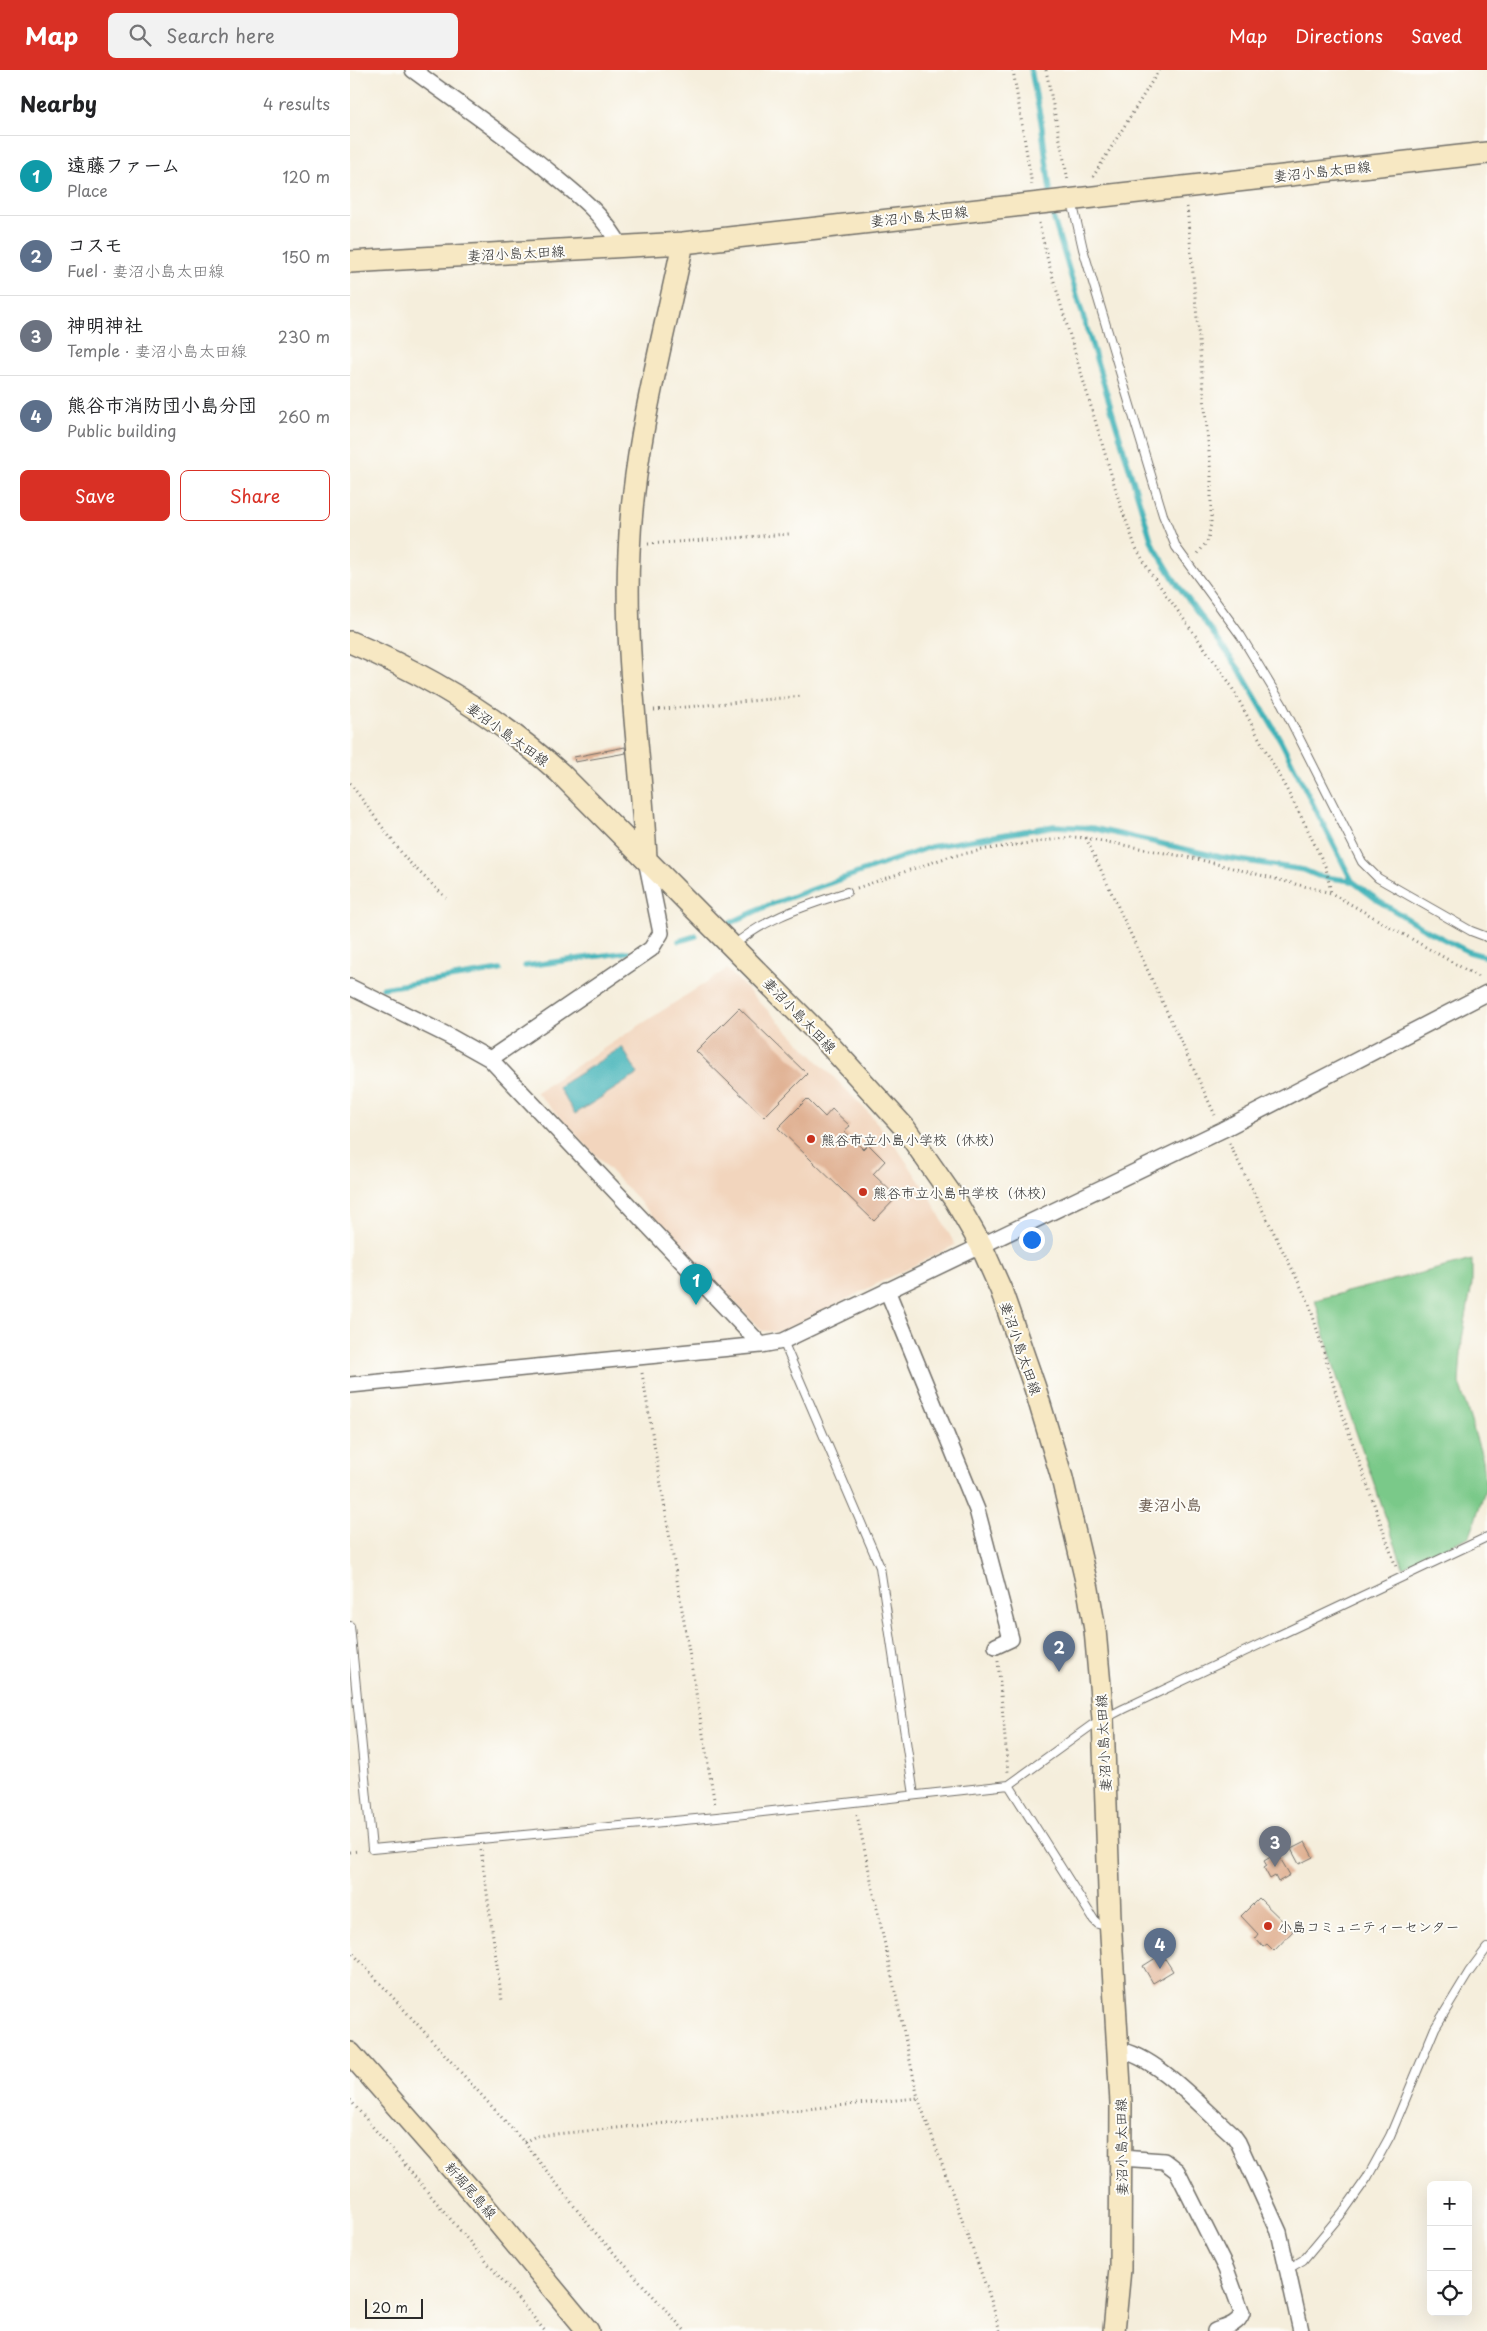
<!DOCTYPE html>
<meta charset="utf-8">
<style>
:root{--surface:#fff;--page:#f2f2f2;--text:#202124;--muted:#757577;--line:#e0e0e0;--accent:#d93025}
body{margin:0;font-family:"Playpen Sans","Klee One",sans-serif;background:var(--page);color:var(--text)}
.controls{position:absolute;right:15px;bottom:15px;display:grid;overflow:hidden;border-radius:8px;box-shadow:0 5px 20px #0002}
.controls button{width:45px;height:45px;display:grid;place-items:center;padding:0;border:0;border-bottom:1px solid var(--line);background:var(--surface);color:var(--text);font:25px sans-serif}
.scale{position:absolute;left:15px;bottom:12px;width:58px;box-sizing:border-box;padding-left:5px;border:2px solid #2b2b2b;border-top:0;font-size:14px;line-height:18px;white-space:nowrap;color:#2b2b2b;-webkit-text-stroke:4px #fdfcf7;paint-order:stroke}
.you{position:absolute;left:681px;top:1169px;width:18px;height:18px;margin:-12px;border:4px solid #fff;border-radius:50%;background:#1a73e8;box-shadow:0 0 0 8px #1a73e833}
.badge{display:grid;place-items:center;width:32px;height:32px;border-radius:50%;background:var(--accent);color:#fff;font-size:16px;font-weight:700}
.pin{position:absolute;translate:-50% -41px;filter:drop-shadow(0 1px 2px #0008)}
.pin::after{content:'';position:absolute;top:26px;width:18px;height:15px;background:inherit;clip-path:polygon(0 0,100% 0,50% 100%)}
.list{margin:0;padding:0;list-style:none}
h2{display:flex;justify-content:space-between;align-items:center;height:65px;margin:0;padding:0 20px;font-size:21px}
h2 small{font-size:16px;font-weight:400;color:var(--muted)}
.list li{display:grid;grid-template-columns:32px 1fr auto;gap:15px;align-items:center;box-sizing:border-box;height:80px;padding:0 20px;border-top:1px solid var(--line)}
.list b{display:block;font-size:19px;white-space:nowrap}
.list p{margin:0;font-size:16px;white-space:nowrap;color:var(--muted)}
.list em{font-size:16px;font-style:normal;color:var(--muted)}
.actions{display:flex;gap:10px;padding:15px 20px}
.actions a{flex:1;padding:11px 0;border:1px solid var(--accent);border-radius:8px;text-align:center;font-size:18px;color:var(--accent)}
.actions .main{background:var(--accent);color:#fff}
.icon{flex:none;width:28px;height:28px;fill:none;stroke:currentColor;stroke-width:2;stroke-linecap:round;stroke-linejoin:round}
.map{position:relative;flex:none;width:1137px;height:2261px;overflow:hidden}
header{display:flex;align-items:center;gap:30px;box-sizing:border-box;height:70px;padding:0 25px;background:var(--accent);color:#fff}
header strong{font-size:24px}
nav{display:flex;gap:28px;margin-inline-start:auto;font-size:18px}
.search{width:350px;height:45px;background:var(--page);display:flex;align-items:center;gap:12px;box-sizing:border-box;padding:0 18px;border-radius:8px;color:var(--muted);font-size:19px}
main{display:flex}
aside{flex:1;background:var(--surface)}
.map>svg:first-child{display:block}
</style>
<header>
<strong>Map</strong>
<div class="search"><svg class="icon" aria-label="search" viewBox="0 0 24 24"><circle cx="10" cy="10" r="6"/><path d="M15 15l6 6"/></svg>Search here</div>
<nav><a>Map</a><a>Directions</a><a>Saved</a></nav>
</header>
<main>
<aside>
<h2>Nearby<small>4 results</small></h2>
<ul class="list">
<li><span class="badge" style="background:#0f9aa8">1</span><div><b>遠藤ファーム</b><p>Place</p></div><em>120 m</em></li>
<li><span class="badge" style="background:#5c6f8a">2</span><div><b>コスモ</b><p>Fuel · 妻沼小島太田線</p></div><em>150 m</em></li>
<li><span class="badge" style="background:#6b7280">3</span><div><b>神明神社</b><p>Temple · 妻沼小島太田線</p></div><em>230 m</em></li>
<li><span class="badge" style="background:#5c6f8a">4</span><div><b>熊谷市消防団小島分団</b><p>Public building</p></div><em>260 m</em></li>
</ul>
<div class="actions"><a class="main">Save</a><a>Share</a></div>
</aside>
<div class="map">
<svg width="1137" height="2261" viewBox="0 0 1137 2261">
<rect width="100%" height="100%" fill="#fdfcf7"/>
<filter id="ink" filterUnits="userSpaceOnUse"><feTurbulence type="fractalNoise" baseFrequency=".02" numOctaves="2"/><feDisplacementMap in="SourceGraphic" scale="10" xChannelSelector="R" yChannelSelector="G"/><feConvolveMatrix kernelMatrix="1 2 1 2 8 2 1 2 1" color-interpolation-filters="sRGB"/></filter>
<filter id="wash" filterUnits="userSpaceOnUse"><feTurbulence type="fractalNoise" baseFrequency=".0096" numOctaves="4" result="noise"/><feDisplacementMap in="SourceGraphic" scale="20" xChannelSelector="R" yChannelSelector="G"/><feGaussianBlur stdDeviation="1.12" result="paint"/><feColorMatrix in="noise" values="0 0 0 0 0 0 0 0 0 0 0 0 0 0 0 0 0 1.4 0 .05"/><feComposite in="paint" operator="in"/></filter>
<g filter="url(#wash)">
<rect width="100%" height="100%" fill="#f5eedc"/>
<path fill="#f2d5bd" d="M 377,899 L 517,1041 L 543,1072 L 580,1127 L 605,1175 L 431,1262 L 412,1261 L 186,1022 Z"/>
<path fill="#7ac989" stroke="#527a5a" d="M 1122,1190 L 1122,1214 L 1112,1269 L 1109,1313 L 1133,1390 L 1136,1417 L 1120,1466 L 1053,1497 L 986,1304 L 965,1230 Z"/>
<path fill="#41b2b8" stroke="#366e72" d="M 272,977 L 288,1004 L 225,1044 L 208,1017 Z"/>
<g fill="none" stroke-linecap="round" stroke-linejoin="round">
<path stroke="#41b2b8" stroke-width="5.5" d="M 681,0 L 691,51 L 701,128
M 702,137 L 704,150 L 802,473 L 827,514 L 889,599 L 931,671 L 1002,811 L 1030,832 L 1078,861 L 1119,882 L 1137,887
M 380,853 L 419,835 L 580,777 L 704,756 L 742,758 L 870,787 L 954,800 L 968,806 L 1002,811
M 329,871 L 346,866
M 175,896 L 278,882
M 33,918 L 150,900"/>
</g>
<g id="blocks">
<path fill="#e0b193" d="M 275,677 L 276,683 L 225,692 L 224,687 Z
M 389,938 L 457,1004 L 414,1047 L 346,981 Z
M 457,1029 L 475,1047 L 482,1039 L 500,1056 L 494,1061 L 513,1079 L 518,1074 L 535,1091 L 523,1104 L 547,1127 L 524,1151 L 428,1058 Z
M 955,1772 L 963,1787 L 949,1794 L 941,1779 Z
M 927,1783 L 940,1805 L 928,1812 L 925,1806 L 920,1809 L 914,1798 L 917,1796 L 914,1791 Z
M 909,1828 L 943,1861 L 924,1881 L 917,1874 L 913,1877 L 905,1868 L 908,1864 L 891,1846 Z
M 812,1884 L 823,1901 L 803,1913 L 793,1896 Z"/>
</g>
</g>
<g filter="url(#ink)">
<use href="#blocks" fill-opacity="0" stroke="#726f69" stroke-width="1"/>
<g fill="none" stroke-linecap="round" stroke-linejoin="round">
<defs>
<path id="lane" d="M 722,131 L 733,179 L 813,445 L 826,477 L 891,566 L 932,634 L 1012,792 L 1028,808 L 1121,861 L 1137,867
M 383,876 C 416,847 456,836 497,822
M 433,1271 L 530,1497 L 564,1725
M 0,1556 L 22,1779 L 367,1747 L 659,1715 L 742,1655 L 773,1639 L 1137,1467
M 659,1715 L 744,1850 L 748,1854 L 759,1857
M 938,2199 L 953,2190 L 993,2142 L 1017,2108 L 1040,2066 L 1085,1958 L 1119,1902 L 1137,1878"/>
<path id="street" d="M 63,0 C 109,34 157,66 201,103 C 230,127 252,143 271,177
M 0,917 L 99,966 L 140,989 L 411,1275
M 140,989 L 301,879 L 311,863 L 296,790
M 537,1220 L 627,1440 L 661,1569 L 646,1576
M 0,1315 L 411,1275 L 433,1271 L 872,1060 L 1137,923
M 768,1980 C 806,1985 853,2039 883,2065 L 888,2072 L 929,2162 L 951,2261
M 771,2088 L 814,2091 L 827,2101 L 876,2199 L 892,2243 C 888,2255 876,2257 865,2261"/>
<path id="secondary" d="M 0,192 L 333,173 L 1137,83
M 0,572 C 76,604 149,648 210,703 L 473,968 L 554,1057 L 605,1130 L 631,1175 L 651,1220 L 685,1318 L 712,1408 L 738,1519 L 745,1560 L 753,1649 L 760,1848 L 771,2033 L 770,2199 L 764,2261
M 296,788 C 291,686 274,584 279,482 C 283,377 312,275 333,173
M 0,1983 L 131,2132 L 238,2261"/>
</defs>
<use href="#lane" stroke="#726f69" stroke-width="10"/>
<use href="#street" stroke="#726f69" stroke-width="18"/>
<use href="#secondary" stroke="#726f69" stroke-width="24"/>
<path stroke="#726f69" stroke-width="3" stroke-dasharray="1 4" stroke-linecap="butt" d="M 663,0 L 682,115
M 696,0 L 718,110
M 743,107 L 809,0
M 837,137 L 861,405 L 861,453 L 858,470 L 847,485
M 689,153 L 698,191 L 726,286 L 770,434 L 786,478 L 802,505 L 879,612 L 954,752 L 976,798 L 981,823
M 298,474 L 439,464
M 304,640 L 453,626
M 0,713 L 56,789 L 96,828
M 736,768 L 865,1045
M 507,818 L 598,787 L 637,779 L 722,767 L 736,768 L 847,789 L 981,823 L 1130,908
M 879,1073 L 959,1233 L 991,1340 L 1046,1497
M 292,1303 L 365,1735
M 648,1591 L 658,1702
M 507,1745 L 568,2028 L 641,2230 L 650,2261
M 131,1780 L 152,1931
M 0,1782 L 9,1781
M 0,1880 L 174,2072 L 242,2159 L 335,2261
M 0,2030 L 195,2261
M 174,2072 L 186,2066 L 567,2028"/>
<use href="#lane" stroke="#fff" stroke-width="8"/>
<use href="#street" stroke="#fff" stroke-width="15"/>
<use href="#secondary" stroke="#f7e8c3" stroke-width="21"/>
</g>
</g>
<g fill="#c8321e" stroke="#fdfcf7" stroke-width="2">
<circle cx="461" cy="1069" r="5"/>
<circle cx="513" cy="1122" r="5"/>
<circle cx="918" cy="1856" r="5"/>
</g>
<g text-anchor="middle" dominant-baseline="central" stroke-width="4" stroke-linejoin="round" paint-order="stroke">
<g font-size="14" fill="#2b2b2b" stroke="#fdfcf7">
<text transform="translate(972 101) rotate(-6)">妻沼小島太田線</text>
<text transform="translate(569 146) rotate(-6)">妻沼小島太田線</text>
<text transform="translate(166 183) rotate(-3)">妻沼小島太田線</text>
<text transform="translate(158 664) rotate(36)">妻沼小島太田線</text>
<text transform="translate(450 945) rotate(46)">妻沼小島太田線</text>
<text transform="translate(671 1278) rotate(71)">妻沼小島太田線</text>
<text transform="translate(753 1673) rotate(-93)">妻沼小島太田線</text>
<text transform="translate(771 2077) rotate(-91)">妻沼小島太田線</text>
<text transform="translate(121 2120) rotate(49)">新堀尾島線</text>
</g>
<g font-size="14" fill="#2b2b2b" stroke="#fdfcf7" text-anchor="start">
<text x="471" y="1069">熊谷市立小島小学校（休校）</text>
<text x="523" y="1122">熊谷市立小島中学校（休校）</text>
<text x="928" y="1856">小島コミュニティーセンター</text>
</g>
<g font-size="16" font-weight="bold" fill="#6a5a4f" stroke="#fdfcf7">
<text x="820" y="1434">妻沼小島</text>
</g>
</g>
</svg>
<div class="controls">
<button>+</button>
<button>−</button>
<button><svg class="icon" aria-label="locate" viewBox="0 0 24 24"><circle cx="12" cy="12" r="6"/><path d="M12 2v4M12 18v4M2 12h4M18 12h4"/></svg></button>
</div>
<div class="scale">20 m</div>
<div class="you"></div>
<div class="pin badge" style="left:346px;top:1235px;background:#0f9aa8">1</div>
<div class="pin badge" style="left:709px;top:1602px;background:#5c6f8a">2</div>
<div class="pin badge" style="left:925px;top:1797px;background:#6b7280">3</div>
<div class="pin badge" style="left:810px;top:1899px;background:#5c6f8a">4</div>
</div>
</main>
